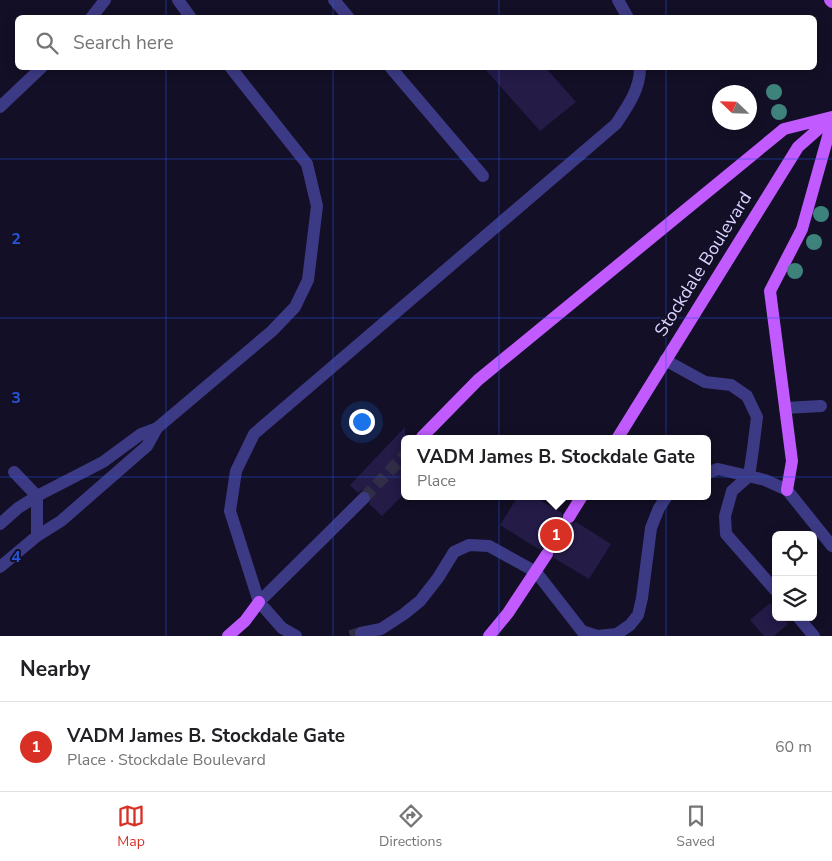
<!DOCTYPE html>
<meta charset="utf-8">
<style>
:root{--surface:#fff;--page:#f2f2f2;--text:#202124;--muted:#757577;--line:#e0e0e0;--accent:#d93025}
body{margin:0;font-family:"Nunito Sans",sans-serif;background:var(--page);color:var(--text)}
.controls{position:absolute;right:15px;bottom:15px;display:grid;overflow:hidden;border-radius:8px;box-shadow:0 2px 12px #0003}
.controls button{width:45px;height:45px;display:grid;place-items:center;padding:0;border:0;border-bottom:1px solid var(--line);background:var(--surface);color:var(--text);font:25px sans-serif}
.compass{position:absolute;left:712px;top:85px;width:45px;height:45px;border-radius:50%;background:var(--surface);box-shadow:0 2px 12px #0003;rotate:293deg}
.you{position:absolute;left:361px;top:421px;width:18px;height:18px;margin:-12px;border:4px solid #fff;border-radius:50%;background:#1a73e8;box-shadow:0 0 0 8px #1a73e833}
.badge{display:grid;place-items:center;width:32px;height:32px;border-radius:50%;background:var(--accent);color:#fff;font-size:16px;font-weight:700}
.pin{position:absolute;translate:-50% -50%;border:2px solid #fff;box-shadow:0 1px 5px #0006}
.popup{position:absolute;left:401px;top:435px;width:310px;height:65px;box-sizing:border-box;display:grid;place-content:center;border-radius:8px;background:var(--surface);filter:drop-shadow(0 1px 4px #0005);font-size:16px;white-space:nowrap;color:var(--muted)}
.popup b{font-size:19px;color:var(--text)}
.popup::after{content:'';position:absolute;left:50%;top:100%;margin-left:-10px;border:10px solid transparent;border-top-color:var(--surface)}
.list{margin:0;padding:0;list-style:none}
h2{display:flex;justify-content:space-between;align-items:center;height:65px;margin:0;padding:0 20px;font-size:21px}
h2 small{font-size:16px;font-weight:400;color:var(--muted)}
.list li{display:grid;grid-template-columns:32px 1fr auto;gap:15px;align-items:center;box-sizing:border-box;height:90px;padding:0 20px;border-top:1px solid var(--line)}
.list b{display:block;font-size:19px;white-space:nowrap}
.list p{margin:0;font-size:16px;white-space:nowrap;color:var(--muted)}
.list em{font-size:16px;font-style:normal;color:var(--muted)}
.icon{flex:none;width:28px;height:28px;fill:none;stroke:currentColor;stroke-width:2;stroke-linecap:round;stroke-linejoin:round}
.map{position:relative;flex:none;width:832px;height:636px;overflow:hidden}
.search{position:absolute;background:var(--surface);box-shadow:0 2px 12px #0003;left:15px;right:15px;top:15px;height:55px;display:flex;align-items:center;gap:12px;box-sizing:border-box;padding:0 18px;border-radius:8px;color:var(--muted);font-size:19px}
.sheet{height:155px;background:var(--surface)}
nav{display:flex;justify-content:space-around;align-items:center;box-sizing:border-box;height:70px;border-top:1px solid var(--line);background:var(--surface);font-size:14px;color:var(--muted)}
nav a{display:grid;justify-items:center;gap:2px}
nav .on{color:var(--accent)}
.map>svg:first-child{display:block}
</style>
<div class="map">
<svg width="832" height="636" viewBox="0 0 832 636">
<rect width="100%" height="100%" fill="#130f26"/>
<path fill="#241b47" d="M 484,68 L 546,68 L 576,102 L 540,131 Z
M 405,427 L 405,493 L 382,516 L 369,504 L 372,496 L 369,492 L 362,490 L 358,493 L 350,485 Z
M 518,496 L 533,496 L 562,513 L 562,520 L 565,524 L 572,524 L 576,522 L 611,544 L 589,579 L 554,558 L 554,551 L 551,547 L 544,547 L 540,550 L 500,525 Z
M 770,603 L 776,609 L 776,617 L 783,617 L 788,624 L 774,636 L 764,636 L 750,620 Z"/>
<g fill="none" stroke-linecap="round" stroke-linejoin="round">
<path stroke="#312d47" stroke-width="12" stroke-dasharray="12 6" stroke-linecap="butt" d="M 350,636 L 361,633"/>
<path stroke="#312d47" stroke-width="12" stroke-dasharray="12 6" stroke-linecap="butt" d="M 364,498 L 405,455
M 547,554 L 569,517"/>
<path stroke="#3d3a85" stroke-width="12" d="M 178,0 L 191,18
M 334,0 L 349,18
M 618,0 L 628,18
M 91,18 L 105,0
M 391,68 L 483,176
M 0,107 L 41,68
M 665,360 L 705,382 L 731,385 L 747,396 L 757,417 L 753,449 L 749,476 L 732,491 L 725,516 L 726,534 L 776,591
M 785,408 L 821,406
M 14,472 L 37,496 L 37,536
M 707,473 L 718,469 L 765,480 L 787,490 L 832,546
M 364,498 L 259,602 L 230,511 L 236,471 L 254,434 L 616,124 C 628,106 640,89 640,68
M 0,524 L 18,508 L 37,496 L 103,462 L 141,434 L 157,428 L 272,331 L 295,307 L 308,280 L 317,206 L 307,164 L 231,68
M 0,567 L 37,536 L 61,521 L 147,446 L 157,428
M 259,602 L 282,628 L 296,636
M 798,617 L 814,636
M 361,633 L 381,629 L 404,614 L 420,601 L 438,578 L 454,552 L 469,545 L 489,546 L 536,572 L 582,631 L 597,636 L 617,634 L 630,625 L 638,615 L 642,598 L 651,528 L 659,508 L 667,496"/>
<path stroke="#c25bff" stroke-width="12" d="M 830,0 L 832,2
M 422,437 L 478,380 L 784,129 L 832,117
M 617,439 L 798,147 L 831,118
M 787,490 L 792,461 L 770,291 L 802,229 L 832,122
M 569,517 L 582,496
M 228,636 L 245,621 L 259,602
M 489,636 L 508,613 L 547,554"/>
</g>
<g fill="#3d827b">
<circle cx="774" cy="92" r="8"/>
<circle cx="779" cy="112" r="8"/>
<circle cx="821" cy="214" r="8"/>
<circle cx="814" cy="242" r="8"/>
<circle cx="795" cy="271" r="8"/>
</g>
<path fill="none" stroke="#2655da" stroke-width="1" stroke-opacity="0.55" d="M 166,0 L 166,18M 333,0 L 333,18M 499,0 L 499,18M 666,0 L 666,18M 166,68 L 166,636M 333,68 L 333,636M 499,68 L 499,636M 666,68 L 666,636M 0,159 L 832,159M 0,318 L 832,318M 0,477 L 832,477"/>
<g text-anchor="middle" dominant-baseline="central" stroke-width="4" stroke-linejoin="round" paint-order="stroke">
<g font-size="18" fill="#d9d4ff" stroke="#130f26">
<text transform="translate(703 264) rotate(-58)">Stockdale Boulevard</text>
</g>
</g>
<g font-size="16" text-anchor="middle" font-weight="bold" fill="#2655da" stroke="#130f26" stroke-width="4" stroke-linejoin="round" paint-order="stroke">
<text x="16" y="244">2</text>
<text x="16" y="403">3</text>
<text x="16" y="562">4</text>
</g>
</svg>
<div class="controls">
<button><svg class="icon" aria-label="locate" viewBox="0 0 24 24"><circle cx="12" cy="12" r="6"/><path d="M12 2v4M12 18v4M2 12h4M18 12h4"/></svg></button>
<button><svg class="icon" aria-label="layers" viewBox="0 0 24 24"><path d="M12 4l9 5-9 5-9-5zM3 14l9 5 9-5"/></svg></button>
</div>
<svg class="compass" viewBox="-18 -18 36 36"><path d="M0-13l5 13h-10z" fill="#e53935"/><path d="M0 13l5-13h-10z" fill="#757577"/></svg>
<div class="you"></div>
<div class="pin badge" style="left:556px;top:535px">1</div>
<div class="popup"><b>VADM James B. Stockdale Gate</b>Place</div>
<div class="search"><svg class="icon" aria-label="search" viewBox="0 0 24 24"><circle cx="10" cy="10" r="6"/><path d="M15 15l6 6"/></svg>Search here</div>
</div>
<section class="sheet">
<h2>Nearby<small></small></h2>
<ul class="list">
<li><span class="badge">1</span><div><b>VADM James B. Stockdale Gate</b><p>Place · Stockdale Boulevard</p></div><em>60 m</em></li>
</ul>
</section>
<nav>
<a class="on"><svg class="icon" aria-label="map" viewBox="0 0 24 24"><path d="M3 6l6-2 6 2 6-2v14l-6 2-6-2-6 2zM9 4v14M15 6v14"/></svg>Map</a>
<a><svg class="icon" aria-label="directions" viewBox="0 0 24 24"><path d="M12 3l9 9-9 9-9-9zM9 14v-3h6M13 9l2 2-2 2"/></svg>Directions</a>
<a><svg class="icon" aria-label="saved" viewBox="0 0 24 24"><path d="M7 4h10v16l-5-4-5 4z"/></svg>Saved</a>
</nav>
